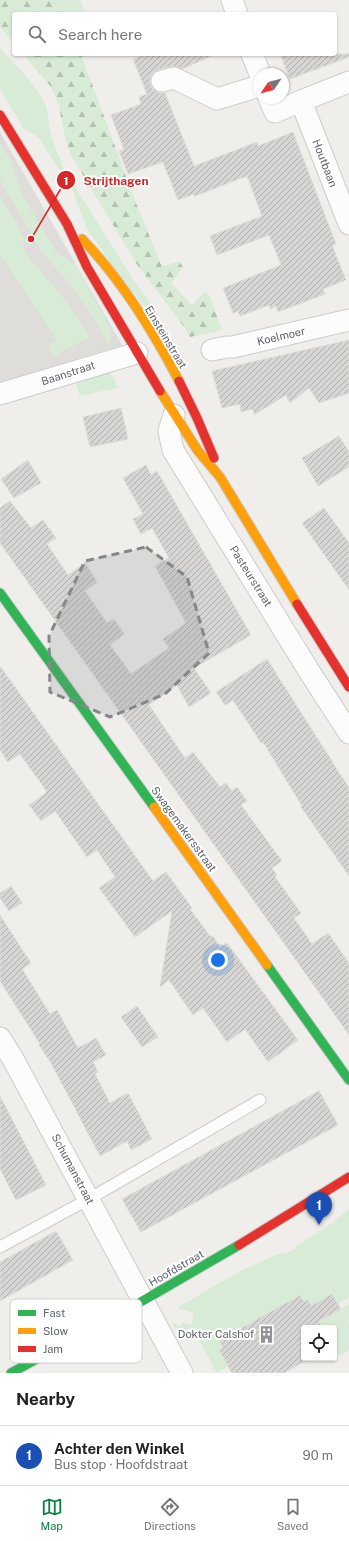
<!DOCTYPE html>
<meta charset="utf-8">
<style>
:root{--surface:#fff;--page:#f2f2f2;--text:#222;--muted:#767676;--line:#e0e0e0;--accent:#0b8043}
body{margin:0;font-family:"Public Sans",sans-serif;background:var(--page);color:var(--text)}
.controls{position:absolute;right:12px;bottom:12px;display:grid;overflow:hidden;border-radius:4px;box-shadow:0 1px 3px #0004}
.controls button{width:36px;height:36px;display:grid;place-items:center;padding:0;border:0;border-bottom:1px solid var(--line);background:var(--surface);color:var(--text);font:20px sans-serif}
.compass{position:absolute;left:253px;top:68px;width:36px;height:36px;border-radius:50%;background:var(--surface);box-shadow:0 1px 3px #0004;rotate:235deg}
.you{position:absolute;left:218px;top:960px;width:14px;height:14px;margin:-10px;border:3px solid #fff;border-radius:50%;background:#1a73e8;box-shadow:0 0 0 6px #1a73e833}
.badge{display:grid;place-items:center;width:26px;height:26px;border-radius:50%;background:var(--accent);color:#fff;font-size:13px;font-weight:700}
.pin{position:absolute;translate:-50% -33px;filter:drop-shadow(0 1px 2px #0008)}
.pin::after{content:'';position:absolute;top:21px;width:14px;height:12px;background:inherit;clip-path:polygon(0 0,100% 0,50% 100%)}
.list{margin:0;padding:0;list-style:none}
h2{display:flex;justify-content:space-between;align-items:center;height:52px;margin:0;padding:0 16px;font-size:17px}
h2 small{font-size:13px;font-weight:400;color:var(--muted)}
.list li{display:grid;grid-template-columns:26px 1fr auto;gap:12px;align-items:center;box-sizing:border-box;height:60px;padding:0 16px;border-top:1px solid var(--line)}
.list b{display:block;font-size:15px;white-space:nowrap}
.list p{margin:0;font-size:13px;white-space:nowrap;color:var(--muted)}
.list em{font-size:13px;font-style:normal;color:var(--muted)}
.icon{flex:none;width:22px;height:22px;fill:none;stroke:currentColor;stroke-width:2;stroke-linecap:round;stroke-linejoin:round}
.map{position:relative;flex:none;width:349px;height:1373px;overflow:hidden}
.search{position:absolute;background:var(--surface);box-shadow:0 1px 3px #0004;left:12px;right:12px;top:12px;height:44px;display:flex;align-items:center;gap:10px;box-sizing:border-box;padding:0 14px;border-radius:4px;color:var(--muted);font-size:15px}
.sheet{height:112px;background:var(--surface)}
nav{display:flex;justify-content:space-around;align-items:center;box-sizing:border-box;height:56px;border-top:1px solid var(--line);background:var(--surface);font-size:11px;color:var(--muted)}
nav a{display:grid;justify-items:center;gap:2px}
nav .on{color:var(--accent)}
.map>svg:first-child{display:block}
</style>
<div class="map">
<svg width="349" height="1373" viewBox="0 0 349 1373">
<defs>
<pattern id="forest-firs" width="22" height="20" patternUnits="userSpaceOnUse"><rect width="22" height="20" fill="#d8ebd6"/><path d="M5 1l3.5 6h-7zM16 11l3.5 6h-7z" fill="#b2c2b1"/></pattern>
<pattern id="building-hatch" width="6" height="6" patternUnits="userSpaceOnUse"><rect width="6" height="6" fill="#d6d5d3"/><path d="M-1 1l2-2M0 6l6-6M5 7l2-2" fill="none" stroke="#b1b0af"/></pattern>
</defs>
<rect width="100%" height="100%" fill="#efeeea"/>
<path fill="#dfddda" d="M 0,132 L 122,345 L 0,383 Z"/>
<path fill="#d8ebd6" d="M 62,0 L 80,0 L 85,14 L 70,14 Z
M 0,48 C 13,62 40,89 46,106 C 48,112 48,119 49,125 C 52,140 58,154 64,169 L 131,276 L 158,314 L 157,317 L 154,319 L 113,266 L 87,229 L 74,193 L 39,138 L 23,128 L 0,89 Z
M 0,143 L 10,160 L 23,197 L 56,252 L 75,264 L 110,328 L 111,338 L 108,344 L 91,313 L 67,281 L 42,252 L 0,180 Z
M 0,196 L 26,241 L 22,244 L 31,260 L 68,303 L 90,337 L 54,356 L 48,346 L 57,340 L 0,254 Z
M 107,370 L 114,379 L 117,388 L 80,396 L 76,383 Z
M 349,1209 L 349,1297 L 338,1304 L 332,1294 L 311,1306 L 304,1302 L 299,1295 L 265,1315 L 266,1317 L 256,1322 L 255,1320 L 219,1341 L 228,1366 L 217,1373 L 192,1327 L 179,1334 L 172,1323 L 181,1326 L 182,1322 L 191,1325 L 194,1313 L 177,1308 L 240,1271 L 283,1252 L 285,1254 L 295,1249 L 295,1247 L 335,1221 Z
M 349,1304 L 349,1320 L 348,1320 L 349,1323 L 349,1350 L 339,1356 L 334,1347 L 336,1344 L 334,1341 L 334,1328 L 323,1328 L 319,1321 Z"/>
<path fill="url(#forest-firs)" d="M 0,0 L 62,0 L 70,14 L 14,14 L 14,44 L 0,27 Z
M 23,54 L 81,54 L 134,198 L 162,267 L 179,261 L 183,267 L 171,283 L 192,305 L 205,291 L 210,297 L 222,330 L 190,337 L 184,327 L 136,263 L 71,155 L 66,141 L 58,102 L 51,87 Z"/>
<path fill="url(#building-hatch)" stroke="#deddd9" d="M 145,54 L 216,54 L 182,69 L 172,66 L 159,69 L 153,73 L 150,78 L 150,84 L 154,90 L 159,93 L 165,93 L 194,166 L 257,142 L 258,146 L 293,132 L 336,244 L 332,245 L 346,280 L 323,289 L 325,294 L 278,312 L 276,306 L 270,309 L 269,305 L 240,316 L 238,311 L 233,313 L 223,288 L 281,265 L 269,235 L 217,255 L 210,236 L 262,216 L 247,176 L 195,196 L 194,194 L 178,200 L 163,162 L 128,174 L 119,151 L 124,150 L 111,115 L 141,104 L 139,97 L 147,94 L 133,59 Z
M 280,54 L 349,54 L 349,57 L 290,79 Z
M 349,340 L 349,393 L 319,403 L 309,388 L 290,403 L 286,395 L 254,415 L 253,409 L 241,412 L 240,404 L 222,408 L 212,371 Z
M 121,408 L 128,439 L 90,447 L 83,417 Z
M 339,436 L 349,452 L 349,467 L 318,486 L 302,458 Z
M 28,460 L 41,483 L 14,498 L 1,479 Z
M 146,465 L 151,475 L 157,471 L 251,635 L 194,668 L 211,693 L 189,707 L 177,685 L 149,705 L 185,758 L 193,752 L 220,787 L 226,783 L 232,791 L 237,787 L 247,801 L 241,805 L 282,861 L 272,868 L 277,875 L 275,877 L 301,913 L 294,918 L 312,944 L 328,933 L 349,963 L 349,1035 L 0,543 L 0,508 L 10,501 L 31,528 L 43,520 L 56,538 L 47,544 L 68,575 L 85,563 L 97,582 L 85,591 L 107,623 L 114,619 L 124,634 L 110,645 L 131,674 L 169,648 L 163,639 L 186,623 L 155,566 L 169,558 L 152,528 L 141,534 L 133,519 L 143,514 L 123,478 Z
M 324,508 L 349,543 L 349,590 L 302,523 Z
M 267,659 L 349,788 L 349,876 L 301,807 L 302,806 L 263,742 L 261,743 L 233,700 L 225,705 L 216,692 Z
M 0,666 L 153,881 L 166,872 L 192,908 L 190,909 L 210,936 L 213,936 L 220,947 L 227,943 L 298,1040 L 268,1062 L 245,1029 L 227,1042 L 203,1008 L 193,1015 L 169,980 L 160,987 L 172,911 L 135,937 L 99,888 L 115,877 L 97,850 L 87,857 L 55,811 L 41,821 L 29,805 L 47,792 L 20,754 L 8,762 L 0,750 Z
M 11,886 L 22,903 L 9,911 L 0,898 L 0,893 Z
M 0,915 L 31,963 L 22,969 L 50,1014 L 57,1010 L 78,1048 L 96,1038 L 106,1055 L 93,1062 L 98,1072 L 95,1074 L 110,1103 L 128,1093 L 152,1139 L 131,1150 L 127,1141 L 100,1156 L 51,1063 L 39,1045 L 40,1044 L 0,981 Z
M 137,1006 L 158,1037 L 142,1047 L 121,1017 Z
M 319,1091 L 338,1125 L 141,1232 L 122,1199 Z
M 0,1096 L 46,1185 L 16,1200 L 0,1169 Z
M 56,1231 L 73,1260 L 0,1301 L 0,1262 Z
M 332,1294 L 341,1309 L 319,1321 L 323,1328 L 304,1328 L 304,1358 L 310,1358 L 284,1373 L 232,1373 L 219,1350 L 223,1348 L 219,1341 L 300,1295 L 304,1302 L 308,1300 L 311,1306 Z"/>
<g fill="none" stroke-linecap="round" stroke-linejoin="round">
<defs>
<path id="lane" d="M 0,1247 L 89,1199 L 260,1100"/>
<path id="street" d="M 232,0 L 237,14
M 252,54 L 260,74
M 162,81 L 174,78 L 217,99 L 259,86
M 269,98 L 275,112 L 301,101 L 349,224
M 301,101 L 349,82
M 212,350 L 227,347 L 233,347 L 349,320
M 0,394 L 137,353
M 174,415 L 169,431 L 173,450 L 309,671 L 349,733
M 0,1038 L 13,1059 L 182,1373"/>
<path id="fast" d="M 0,593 L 154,807
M 267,965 L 349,1080
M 11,1373 L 139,1303 L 239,1245"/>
<path id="slow" d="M 82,239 C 122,280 153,331 179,381
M 160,391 L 198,451 L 220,477 L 297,604
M 154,807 L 267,965"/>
<path id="jam" d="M 0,115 L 67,224 L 87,267 L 160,391
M 179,381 L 197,418 L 214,458
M 297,604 L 349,687
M 239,1245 L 349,1177"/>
</defs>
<use href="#lane" stroke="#cbcccc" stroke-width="13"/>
<use href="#street" stroke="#cbcccc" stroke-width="23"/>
<use href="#fast" stroke="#cacacb" stroke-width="11"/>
<use href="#slow" stroke="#cacacb" stroke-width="11"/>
<use href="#jam" stroke="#cacacb" stroke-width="11"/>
<use href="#lane" stroke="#fdfcfc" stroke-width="11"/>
<use href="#street" stroke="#fdfcfc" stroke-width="21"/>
<use href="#fast" stroke="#30b455" stroke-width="9"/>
<use href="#slow" stroke="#ff9f0a" stroke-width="9"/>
<use href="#jam" stroke="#e5322d" stroke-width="9"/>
</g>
<path fill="#84888a" fill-opacity="0.2" stroke="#84888a" stroke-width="3" stroke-dasharray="8 5" stroke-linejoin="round" d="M 146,547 L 187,577 L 209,653 L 165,694 L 110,717 L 50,692 L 49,636 L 85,561 Z"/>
<defs>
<symbol id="building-bare" viewBox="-9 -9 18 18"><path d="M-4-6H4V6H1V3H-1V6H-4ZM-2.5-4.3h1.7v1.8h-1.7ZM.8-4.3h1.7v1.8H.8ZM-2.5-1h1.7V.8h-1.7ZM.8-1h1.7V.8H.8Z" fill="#919496" stroke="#fff" stroke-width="2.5" paint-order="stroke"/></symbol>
</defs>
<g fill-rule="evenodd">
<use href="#building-bare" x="254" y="1322" width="25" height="25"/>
</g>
<g text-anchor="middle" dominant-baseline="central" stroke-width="4" stroke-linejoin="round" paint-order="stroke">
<g font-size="11" fill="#5f6368" stroke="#fff">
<text transform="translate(325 163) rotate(69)">Houtbaan</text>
<text transform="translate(281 336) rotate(-13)">Koelmoer</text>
<text transform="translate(166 337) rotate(59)">Einsteinstraat</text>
<text transform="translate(68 373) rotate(-18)">Baanstraat</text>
<text transform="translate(251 576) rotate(58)">Pasteurstraat</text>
<text transform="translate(184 829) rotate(54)">Swagemakersstraat</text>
<text transform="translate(73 1169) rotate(62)">Schumanstraat</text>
<text transform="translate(176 1268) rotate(-30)">Hoofdstraat</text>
</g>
<g font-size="11" fill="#5f6368" stroke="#fff" text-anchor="end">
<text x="254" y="1334">Dokter Calshof</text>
</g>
</g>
<rect x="10" y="1299" width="132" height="64" rx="6" fill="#fff" stroke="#cfd0d2" stroke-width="1"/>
<rect x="18" y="1310" width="18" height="6" fill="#30b455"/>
<rect x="18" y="1328" width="18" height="6" fill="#ff9f0a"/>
<rect x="18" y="1346" width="18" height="6" fill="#e5322d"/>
<g font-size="11" fill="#5f6368">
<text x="43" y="1317">Fast</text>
<text x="43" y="1335">Slow</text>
<text x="43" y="1353">Jam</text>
</g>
<path fill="none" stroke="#d62828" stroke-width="1.5" d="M31 239L66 180"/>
<g fill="#d62828" stroke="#fff" stroke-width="1.5">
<circle cx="31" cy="239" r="4"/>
<circle cx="66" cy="180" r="10"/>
</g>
<g font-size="12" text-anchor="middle" font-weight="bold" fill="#fff">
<text x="66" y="185">1</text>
</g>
<g font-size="12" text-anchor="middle" font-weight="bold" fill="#d62828" stroke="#fff" stroke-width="4" stroke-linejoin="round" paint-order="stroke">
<text x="116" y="185">Strijthagen</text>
</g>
</svg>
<div class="controls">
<button><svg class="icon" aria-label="locate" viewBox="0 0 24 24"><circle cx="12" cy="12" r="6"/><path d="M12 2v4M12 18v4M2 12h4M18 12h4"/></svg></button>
</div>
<svg class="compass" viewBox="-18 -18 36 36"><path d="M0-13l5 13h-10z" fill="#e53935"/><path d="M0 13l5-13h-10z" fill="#767676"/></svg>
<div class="you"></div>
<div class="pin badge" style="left:319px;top:1225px;background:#1a4fb4">1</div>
<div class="search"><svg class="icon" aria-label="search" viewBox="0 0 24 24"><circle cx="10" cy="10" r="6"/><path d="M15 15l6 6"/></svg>Search here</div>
</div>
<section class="sheet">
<h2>Nearby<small></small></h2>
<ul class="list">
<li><span class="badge" style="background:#1a4fb4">1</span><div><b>Achter den Winkel</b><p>Bus stop · Hoofdstraat</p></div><em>90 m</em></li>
</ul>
</section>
<nav>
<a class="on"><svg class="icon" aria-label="map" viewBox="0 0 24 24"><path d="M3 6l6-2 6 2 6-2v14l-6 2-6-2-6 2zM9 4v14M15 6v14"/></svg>Map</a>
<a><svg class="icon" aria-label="directions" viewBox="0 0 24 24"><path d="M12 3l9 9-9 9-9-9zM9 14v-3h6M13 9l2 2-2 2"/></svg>Directions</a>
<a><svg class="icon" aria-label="saved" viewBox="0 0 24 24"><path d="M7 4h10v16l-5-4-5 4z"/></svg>Saved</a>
</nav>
